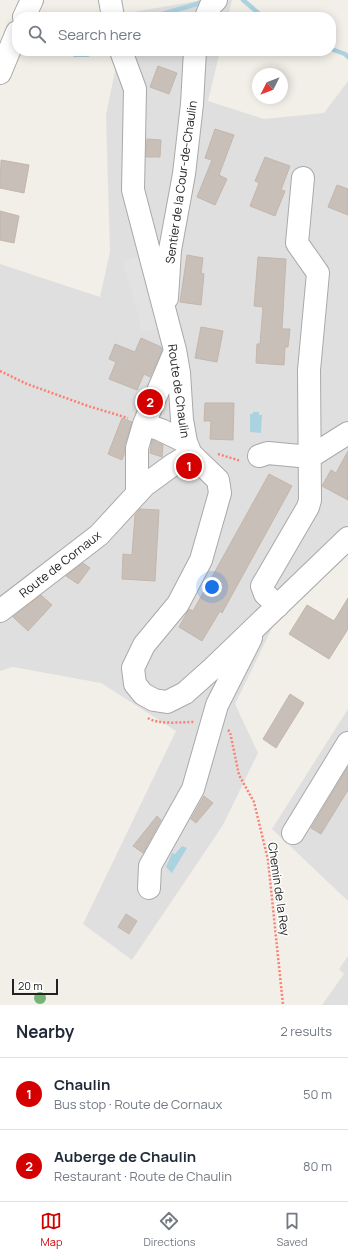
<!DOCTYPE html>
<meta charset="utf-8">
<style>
:root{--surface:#fff;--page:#f2f2f3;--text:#1f2937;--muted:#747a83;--line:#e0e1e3;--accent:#d40000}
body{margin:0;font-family:Manrope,sans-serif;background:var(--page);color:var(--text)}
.compass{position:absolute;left:252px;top:68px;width:36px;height:36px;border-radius:50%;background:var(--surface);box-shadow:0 2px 10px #0003;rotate:228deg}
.scale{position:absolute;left:12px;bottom:10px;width:46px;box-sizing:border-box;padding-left:4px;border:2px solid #222;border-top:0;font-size:11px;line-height:14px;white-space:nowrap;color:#222;-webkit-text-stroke:3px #fff;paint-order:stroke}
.you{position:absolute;left:212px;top:587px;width:14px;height:14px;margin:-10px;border:3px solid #fff;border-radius:50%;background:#1a73e8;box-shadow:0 0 0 6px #1a73e833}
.badge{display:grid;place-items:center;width:26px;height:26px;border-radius:50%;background:var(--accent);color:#fff;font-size:13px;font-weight:700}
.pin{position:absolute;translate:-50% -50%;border:2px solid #fff;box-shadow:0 1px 4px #0006}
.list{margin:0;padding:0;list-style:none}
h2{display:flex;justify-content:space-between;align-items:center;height:52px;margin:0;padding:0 16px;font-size:17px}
h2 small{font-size:13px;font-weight:400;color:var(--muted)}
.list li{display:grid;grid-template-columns:26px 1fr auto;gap:12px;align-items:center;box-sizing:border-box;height:72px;padding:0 16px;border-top:1px solid var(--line)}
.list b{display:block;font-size:15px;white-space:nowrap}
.list p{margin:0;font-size:13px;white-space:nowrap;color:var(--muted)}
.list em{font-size:13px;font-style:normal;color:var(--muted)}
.icon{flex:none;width:22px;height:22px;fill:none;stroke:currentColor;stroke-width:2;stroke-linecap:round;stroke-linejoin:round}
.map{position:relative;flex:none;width:348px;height:1005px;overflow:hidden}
.search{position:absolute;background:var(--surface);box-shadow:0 2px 10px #0003;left:12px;right:12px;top:12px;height:44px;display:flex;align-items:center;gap:10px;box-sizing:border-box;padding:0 14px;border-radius:16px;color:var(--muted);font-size:15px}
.sheet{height:196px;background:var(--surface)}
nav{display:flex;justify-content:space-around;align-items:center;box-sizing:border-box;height:56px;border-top:1px solid var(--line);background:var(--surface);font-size:11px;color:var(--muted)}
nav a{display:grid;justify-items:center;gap:2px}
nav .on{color:var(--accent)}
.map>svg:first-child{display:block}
</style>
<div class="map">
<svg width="348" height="1005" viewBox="0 0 348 1005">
<rect width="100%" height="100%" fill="#f2efe9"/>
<path fill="#e0dfdf" d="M 203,0 L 232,0 L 228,17 L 126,17 L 127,13 Z
M 119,51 L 220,51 L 208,101 L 264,119 L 324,113 L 348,81 L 348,553 L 273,626 L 235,704 L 258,753 L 223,825 L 132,960 L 83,924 L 176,731 L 101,683 L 13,667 L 0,671 L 0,264 L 100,297 L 110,252 L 106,115 Z
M 348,709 L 348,901 L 272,829 Z
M 348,956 L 348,1005 L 322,1005 L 344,974 L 339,969 Z"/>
<path fill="#e2e2e2" d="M 140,256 L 161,328 L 141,332 L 139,317 L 122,261 Z"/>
<path fill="#aad3df" d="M 253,412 L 259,412 L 259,415 L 262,415 L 261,433 L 250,432 L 250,414 L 253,414 Z
M 182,846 L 187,848 L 172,873 L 166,867 L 172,853 L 175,854 Z"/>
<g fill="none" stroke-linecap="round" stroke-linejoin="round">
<path stroke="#aad3df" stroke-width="4.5" d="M 243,0 L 263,17
M 158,17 L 162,14 L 197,4 L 205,0
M 331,49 L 345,54 L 348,57
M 60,51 L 63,53 L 67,51
M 72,51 L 75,55 C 82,54 89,57 94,51"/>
</g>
<path fill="#c7bfb8" stroke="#c4b6ab" d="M 158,66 L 177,73 L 169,94 L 150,87 Z
M 215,129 L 234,135 L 219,175 L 227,179 L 215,205 L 197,197 L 212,160 L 205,158 Z
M 147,139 L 161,140 L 160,157 L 146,157 Z
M 265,157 L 290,166 L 281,190 L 285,191 L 275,216 L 250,206 L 259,183 L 255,181 Z
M 1,160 L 29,165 L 24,193 L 0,188 Z
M 337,185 L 348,189 L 348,215 L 328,207 Z
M 0,211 L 19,216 L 14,243 L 0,240 Z
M 187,255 L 203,258 L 201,273 L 204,274 L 201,305 L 180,302 Z
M 258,257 L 286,259 L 282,329 L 290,329 L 288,347 L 285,347 L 284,365 L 256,363 L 257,344 L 260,344 L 263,307 L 254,306 Z
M 201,327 L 223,331 L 217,362 L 195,358 Z
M 141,338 L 161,347 L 162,350 L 150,377 L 144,374 L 137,390 L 109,379 L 116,362 L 109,359 L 115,344 L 135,352 Z
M 205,403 L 234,403 L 233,440 L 210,439 L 211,421 L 204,421 Z
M 122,418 L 132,422 L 125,444 L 124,455 L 122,460 L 108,454 Z
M 152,440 L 163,445 L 162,457 L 150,453 Z
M 348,451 L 348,500 L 322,486 L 331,470 L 336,473 Z
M 269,474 L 292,486 L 222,613 L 220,611 L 202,641 L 179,627 L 189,609 L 193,611 Z
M 140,509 L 159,510 L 155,581 L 122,579 L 123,554 L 132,555 L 135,515 Z
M 83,563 L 90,568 L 78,584 L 66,576 Z
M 41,595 L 52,605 L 28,631 L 13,617 Z
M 348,598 L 348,629 L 329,659 L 289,634 L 307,605 L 334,621 Z
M 290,694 L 304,703 L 276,748 L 263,739 Z
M 348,767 L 348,790 L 321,834 L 311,828 Z
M 204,796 L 213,803 L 196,823 L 191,819 Z
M 157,816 L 161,820 L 143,853 L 133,846 Z
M 126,914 L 137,921 L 129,934 L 118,927 Z"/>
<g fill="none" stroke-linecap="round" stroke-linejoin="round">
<defs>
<path id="minor" d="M 110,0 L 113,17
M 24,17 L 32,0
M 206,17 L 211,5 L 216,0
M 121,51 L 135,89 L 133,190 L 175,350 L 179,373 L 182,420 L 186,442 L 191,454 L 218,480 L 220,493 L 201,560 L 178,604 L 144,645 L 133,668 L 135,684 L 143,694 L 154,700 L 167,702 L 185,693 L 213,668 L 348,538
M 0,73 L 17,32
M 167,298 L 170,250 L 184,174 L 192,104 L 195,51
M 144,424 L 161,430 L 186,442
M 259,456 L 268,453 L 310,457 L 348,433
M 137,494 L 137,448 L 144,424 L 175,351
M 278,606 L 265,594 L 262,586 L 308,507 L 310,500 L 309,370 L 318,273 L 297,243 L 303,178
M 0,611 L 99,535 L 145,485 L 174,464 L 191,454
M 293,833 L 348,743
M 149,888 L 150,866 L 193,789 L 217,705 L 251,638"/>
</defs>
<use href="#minor" stroke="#a9a9a9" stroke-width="24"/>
<path stroke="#fa8072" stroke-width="2.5" stroke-dasharray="2 2" stroke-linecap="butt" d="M 0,371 L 27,384 L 88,406 L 128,418
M 218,454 L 241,461
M 148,718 C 158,725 182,722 194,722
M 228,730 L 230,732 L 239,775 L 254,802 L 268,860 L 283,1005"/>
<use href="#minor" stroke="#fff" stroke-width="22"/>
</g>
<circle fill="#74b475" cx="40" cy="998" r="6"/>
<g text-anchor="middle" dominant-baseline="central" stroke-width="3" stroke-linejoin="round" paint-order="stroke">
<g font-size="12" fill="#222" stroke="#fff">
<text transform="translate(181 182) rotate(-82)">Sentier de la Cour-de-Chaulin</text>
<text transform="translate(179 391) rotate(82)">Route de Chaulin</text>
<text transform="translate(60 564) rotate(-38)">Route de Cornaux</text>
<text transform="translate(279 889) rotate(82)">Chemin de la Rey</text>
</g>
</g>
</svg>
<svg class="compass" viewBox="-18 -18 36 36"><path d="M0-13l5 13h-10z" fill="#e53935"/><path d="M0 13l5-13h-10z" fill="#747a83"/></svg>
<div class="scale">20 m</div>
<div class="you"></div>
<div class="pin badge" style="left:189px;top:466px">1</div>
<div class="pin badge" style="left:150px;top:402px">2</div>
<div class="search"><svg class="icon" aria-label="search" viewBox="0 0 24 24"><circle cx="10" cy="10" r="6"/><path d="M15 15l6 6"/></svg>Search here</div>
</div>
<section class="sheet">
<h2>Nearby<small>2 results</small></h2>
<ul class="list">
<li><span class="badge">1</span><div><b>Chaulin</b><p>Bus stop · Route de Cornaux</p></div><em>50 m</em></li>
<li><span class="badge">2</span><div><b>Auberge de Chaulin</b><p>Restaurant · Route de Chaulin</p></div><em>80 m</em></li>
</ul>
</section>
<nav>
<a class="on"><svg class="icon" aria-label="map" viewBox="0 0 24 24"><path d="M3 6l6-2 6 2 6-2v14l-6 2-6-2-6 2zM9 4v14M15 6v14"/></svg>Map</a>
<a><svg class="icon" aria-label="directions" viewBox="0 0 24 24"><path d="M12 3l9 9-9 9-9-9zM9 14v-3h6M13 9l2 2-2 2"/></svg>Directions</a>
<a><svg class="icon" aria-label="saved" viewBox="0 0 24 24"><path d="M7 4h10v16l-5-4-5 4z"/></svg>Saved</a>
</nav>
